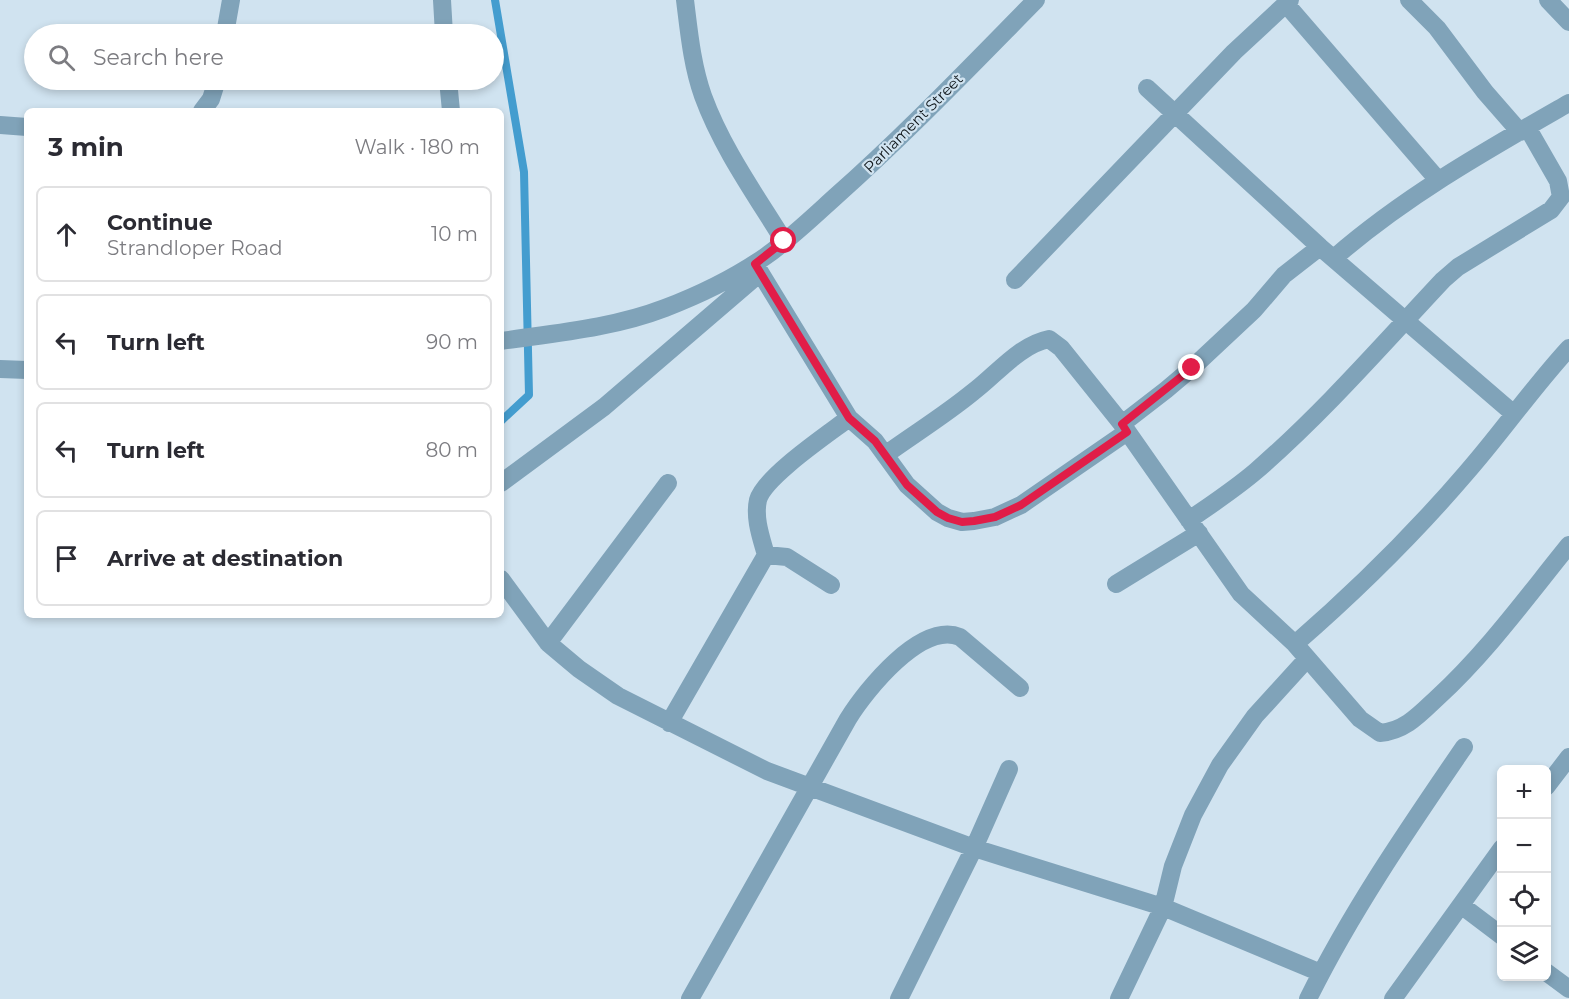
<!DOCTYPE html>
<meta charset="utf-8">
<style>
:root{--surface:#fff;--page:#f2f2f3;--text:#2b2b33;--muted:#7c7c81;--line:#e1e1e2}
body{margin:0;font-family:Montserrat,sans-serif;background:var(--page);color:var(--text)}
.controls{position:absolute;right:18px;bottom:18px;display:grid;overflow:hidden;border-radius:9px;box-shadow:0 3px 9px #0003}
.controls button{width:54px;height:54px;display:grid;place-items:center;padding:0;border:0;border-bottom:2px solid var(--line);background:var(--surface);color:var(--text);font:30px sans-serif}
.stop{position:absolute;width:18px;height:18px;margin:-14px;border:4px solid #e11d48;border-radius:50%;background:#fff}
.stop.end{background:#e11d48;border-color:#fff;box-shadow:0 2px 6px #0008}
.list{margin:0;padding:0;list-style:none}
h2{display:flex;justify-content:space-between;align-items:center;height:78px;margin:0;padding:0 24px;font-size:26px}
h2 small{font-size:20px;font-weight:400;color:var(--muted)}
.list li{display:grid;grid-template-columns:39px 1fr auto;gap:18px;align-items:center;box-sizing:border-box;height:96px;margin:0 12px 12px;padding:0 12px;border:2px solid var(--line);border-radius:9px}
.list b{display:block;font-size:22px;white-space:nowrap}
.list p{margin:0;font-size:20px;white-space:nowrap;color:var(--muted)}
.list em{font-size:20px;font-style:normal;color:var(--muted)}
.icon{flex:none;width:33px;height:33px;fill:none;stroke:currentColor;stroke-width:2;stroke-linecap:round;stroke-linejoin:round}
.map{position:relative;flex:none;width:1569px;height:999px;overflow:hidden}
.search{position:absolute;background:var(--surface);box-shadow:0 3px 9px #0003;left:24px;top:24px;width:480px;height:66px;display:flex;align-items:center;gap:15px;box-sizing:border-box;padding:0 21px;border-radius:33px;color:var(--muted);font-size:22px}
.panel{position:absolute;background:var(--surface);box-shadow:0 3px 9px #0003;left:24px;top:108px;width:480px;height:510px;border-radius:9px}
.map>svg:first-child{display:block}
</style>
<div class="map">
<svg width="1569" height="999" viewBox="0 0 1569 999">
<rect width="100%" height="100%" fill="#d0e3f0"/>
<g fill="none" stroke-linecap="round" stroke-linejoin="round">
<path stroke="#449dcf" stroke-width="8" d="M 495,0 L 524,172 L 529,395 L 501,421"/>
<path stroke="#80a3b9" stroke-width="18" d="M 442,0 L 444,34
M 685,0 C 689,32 692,65 703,96 C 722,148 755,194 784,241
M 1409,0 L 1437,28 L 1485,92 L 1520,132
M 1548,0 L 1569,22
M 1286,4 L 1438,180
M 225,34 L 231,0
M 448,80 L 451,111
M 1147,88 L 1320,247 L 1514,414
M 202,111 L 211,99 L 217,80
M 0,125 L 27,127
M 1334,258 C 1405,196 1487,150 1569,103
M 755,264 L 849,418 L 875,441 L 907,485 L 937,512 L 948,518 L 962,522 L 974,521 L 995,517 L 1021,505 L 1127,432
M 1015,280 L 1234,52 L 1290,0
M 501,341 C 556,333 613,328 665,308 C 699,295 736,277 766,256 C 790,239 813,217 835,197 C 905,135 970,67 1036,0
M 0,369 L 27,370
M 1122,424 L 1166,390 L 1192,368 L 1254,310 L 1284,275 L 1320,247
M 885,455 C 914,434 945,415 973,392 C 996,375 1019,345 1049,339 L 1061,348 L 1122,424 L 1241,594 L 1295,644 L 1360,719 L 1380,733 C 1405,731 1420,714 1437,698 C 1487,652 1526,598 1569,545
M 501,483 L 604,407 L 760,273
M 1189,520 C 1212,504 1235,489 1256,471 C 1324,412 1382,345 1443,280 L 1458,267 L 1551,210 L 1561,197 L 1558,181 L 1527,127
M 766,555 L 787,557 L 831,585
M 501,579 L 548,643 L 579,669 L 618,696 L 767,771 L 974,848 L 1163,907 L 1321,973
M 1116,584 L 1199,533
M 548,643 L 668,483
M 1295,644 C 1356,591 1414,534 1467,472 C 1502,432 1533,387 1569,348
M 669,723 L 766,555 C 761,537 754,518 758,500 C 764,477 828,434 849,418
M 1546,787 L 1569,757
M 1461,905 L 1502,936
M 1546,972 L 1569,989
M 690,999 L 848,719 C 866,690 921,621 960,637 L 1020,688
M 899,999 L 974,848 L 1009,769
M 1119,999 L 1163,907 L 1173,866 L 1193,815 L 1220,765 L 1255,716 L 1306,660
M 1308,999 C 1352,910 1408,829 1464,747
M 1393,999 L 1502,848"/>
</g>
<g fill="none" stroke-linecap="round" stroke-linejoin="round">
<path stroke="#e11d48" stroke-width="8" d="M 784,241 L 755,264 L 849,418 L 875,441 L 907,485 L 937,512 L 948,518 L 962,522 L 974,521 L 995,517 L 1021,505 L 1127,432 L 1122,424 L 1192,368"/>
</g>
<g text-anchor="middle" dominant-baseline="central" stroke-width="4.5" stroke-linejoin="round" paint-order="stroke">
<g font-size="15" fill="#10171b" stroke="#d0e3f0">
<text transform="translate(913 123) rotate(-45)">Parliament Street</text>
</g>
</g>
</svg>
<div class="controls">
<button>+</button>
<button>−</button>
<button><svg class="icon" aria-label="locate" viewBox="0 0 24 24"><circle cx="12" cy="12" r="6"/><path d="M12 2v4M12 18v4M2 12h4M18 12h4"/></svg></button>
<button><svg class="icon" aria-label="layers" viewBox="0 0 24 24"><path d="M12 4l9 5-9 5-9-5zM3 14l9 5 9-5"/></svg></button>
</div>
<div class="stop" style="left:784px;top:241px"></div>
<div class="stop end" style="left:1192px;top:368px"></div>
<div class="search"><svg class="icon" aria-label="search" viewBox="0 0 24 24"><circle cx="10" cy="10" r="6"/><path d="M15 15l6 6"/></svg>Search here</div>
<section class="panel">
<h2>3 min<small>Walk · 180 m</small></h2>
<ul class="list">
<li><svg class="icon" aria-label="ahead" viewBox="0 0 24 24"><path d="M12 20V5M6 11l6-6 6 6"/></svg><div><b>Continue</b><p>Strandloper Road</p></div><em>10 m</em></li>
<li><svg class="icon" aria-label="left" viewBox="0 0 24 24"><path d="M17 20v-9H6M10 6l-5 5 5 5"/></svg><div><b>Turn left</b></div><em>90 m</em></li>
<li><svg class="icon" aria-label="left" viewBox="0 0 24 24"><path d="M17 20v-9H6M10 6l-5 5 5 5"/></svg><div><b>Turn left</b></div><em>80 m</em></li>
<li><svg class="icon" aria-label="arrive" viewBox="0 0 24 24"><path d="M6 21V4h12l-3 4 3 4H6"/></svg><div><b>Arrive at destination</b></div></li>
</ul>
</section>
</div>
